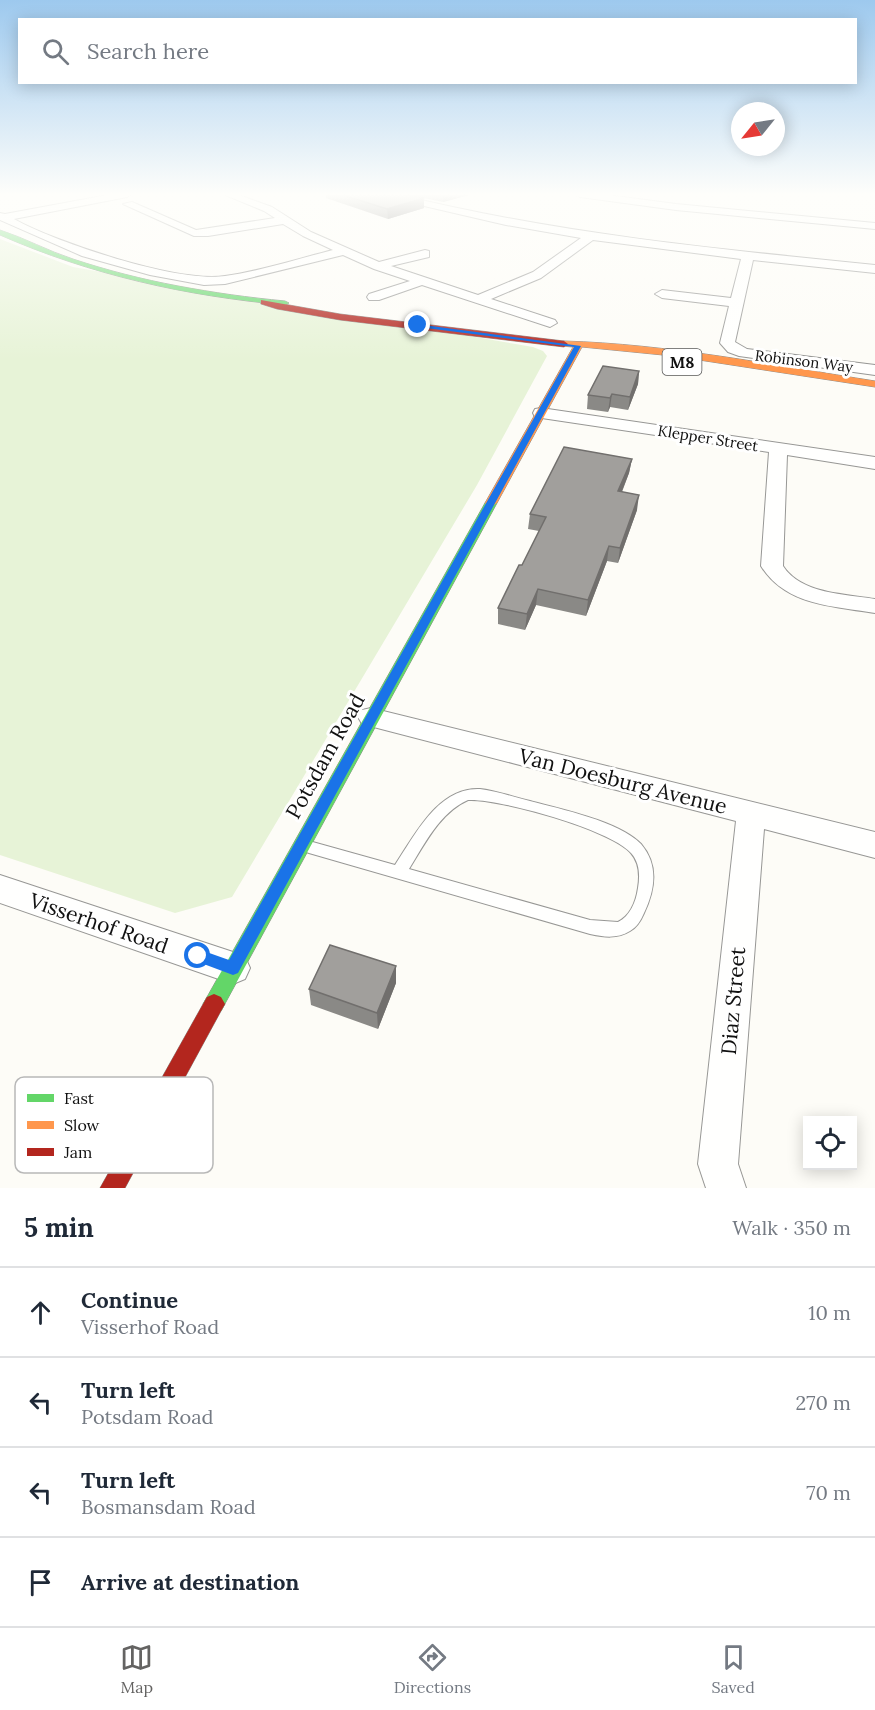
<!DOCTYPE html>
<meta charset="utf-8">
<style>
:root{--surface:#fff;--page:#f2f2f3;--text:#1f2937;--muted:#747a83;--line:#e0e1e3;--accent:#646362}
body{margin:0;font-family:Lora,serif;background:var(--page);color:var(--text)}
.controls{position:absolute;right:18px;bottom:18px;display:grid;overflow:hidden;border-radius:0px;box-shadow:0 3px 15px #0003}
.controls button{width:54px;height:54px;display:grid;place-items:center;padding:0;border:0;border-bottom:2px solid var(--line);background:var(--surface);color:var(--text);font:30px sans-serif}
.compass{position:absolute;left:731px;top:102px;width:54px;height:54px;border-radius:50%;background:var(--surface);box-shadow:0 3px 15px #0003;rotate:240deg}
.stop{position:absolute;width:18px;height:18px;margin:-14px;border:4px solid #1a73e8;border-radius:50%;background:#fff}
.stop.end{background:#1a73e8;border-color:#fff;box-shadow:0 2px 6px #0008}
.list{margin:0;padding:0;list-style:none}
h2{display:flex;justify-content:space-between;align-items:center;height:78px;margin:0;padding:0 24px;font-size:26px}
h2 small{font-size:20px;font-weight:400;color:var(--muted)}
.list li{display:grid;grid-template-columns:39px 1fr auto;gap:18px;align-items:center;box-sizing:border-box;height:90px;padding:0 24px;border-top:2px solid var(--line)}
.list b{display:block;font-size:22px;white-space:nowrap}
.list p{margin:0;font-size:20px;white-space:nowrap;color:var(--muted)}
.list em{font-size:20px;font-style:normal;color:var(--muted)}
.icon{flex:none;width:33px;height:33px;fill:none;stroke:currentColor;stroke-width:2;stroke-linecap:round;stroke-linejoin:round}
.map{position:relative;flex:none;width:875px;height:1188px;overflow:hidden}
.search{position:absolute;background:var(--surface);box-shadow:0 3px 15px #0003;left:18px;right:18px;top:18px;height:66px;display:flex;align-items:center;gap:15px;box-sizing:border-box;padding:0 21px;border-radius:0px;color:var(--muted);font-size:22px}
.sheet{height:438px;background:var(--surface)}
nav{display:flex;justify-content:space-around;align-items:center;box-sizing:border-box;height:84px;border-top:2px solid var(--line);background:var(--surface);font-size:16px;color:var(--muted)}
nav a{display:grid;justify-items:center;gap:3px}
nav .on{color:var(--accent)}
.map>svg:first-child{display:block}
</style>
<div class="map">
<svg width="875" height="1188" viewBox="0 0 875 1188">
<rect width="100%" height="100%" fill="#fdfcf7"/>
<path fill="#e7f3d7" d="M 0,239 L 73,267 L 533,347 L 543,351 L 547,356 L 477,485 L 232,897 L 175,913 L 0,855 Z"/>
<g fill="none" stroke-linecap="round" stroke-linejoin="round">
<defs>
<path id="lane" d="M 480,789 C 497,791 513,797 530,801 C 560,809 619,821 641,844 C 659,865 655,890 644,913 C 641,920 637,927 630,931 C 617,939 604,937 590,934 L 309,853 L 304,851 L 302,847 L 304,843 L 309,841 L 395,865 C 415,835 438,787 480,789 ZM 468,800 C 498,798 612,830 631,853 C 640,863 640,876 638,888 C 636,902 630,916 618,922 L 590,920 L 409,869 C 424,845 440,812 468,800 Z"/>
<path id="street" d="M 113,194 L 132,194 L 127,197 L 14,219 C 57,243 178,283 225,276 C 261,271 297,259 333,250 L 303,236 L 283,224 L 208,236 L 194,236 L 123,204 L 132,202 L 196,230 L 275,218 L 264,211 L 223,194 L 236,194 L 272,207 L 311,232 L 379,262 L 425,250 L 429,251 L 429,257 L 391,266 L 478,295 L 533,272 L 581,238 L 506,225 L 381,196 L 380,194 L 396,194 C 553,233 714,249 875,265 L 875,273 L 753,260 L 735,342 L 747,349 L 875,365 L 875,375 L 739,356 L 728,352 L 720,343 L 729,306 L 662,298 L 655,294 L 662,290 L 731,298 L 741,259 L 593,240 L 541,278 L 491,299 L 555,320 L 557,323 L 550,327 L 422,285 L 379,300 L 369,300 L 367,297 L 369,294 L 410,281 L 374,269 L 343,255 L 225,284 L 204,285 L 150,275 L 82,256 L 0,220 L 0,213 L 5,214 Z
M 575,194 L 600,194 L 676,204 L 875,223 L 875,229 L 676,210 L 580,197 Z
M 541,408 L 875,457 L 875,469 L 787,455 L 783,566 C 801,594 845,594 875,599 L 875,613 C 833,606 786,606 761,566 L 769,452 L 535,417 L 533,413 L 535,409 Z
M 371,708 L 875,832 L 875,858 L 764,829 L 738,1164 L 746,1188 L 706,1188 L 698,1164 L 736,821 L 362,724 L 358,717 L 362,710 Z
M 0,875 L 233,952 L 245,957 L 250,968 L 245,979 L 233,984 L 0,903 Z"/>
<path id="fast" d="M 0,230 C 25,238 48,251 73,259 C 142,282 213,294 285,301 L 289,303 L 285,305 C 186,296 91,275 0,235 Z
M 491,499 L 497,503 L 221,1011 L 214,1014 L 207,1011 L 203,1004 L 207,997 L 485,503 Z"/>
<path id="slow" d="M 564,341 C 668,344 772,365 875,381 L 875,387 L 673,356 L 582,347 L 497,503 L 491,507 L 487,506 L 485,503 L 573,347 L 561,346 L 561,342 Z"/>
<path id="jam" d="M 261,300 L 340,314 L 564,341 L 568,344 L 564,347 L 340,320 L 277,309 L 261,304 Z
M 214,994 L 221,997 L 225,1004 L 221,1011 L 125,1188 L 100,1188 L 207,997 Z"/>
</defs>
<use href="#lane" stroke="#979795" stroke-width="2"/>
<use href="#street" stroke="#979795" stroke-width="2"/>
<use href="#fast" stroke="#8e8d8b" stroke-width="1"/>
<use href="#slow" stroke="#8e8d8b" stroke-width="1"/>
<use href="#jam" stroke="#8e8d8b" stroke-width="1"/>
<use href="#lane" fill="#fffffe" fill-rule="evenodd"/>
<use href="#street" fill="#fffffe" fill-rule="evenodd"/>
<use href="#fast" fill="#63d668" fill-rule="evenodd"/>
<use href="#slow" fill="#ff974d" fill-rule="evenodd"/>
<use href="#jam" fill="#b3261e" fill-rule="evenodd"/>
</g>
<path fill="#8a8986" d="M 326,194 L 402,194 L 424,198 L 424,208 L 388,219 L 326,198 Z
M 404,194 L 469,194 L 469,195 L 443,202 Z
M 639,371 L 638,384 L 628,410 L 610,407 L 608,412 L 587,409 L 588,395 Z
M 632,459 L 629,473 L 622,492 L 637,510 L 618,563 L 607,561 L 586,616 L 536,605 L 525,630 L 498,624 L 498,608 L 522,565 L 539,531 L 528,529 L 530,514 Z
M 396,966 L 396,983 L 378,1029 L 311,1005 L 309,989 Z"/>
<path fill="#716f6d" d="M 443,194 L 469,194 L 469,195 L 443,202 Z
M 424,198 L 424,208 L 388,219 L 387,209 Z
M 639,371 L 638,384 L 628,410 L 630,397 Z
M 612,394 L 610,407 L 608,412 L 610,398 Z
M 632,459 L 629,473 L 616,506 L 618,491 Z
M 639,495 L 637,510 L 618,563 L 620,548 Z
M 609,546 L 607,561 L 586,616 L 588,600 Z
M 538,589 L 536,605 L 525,630 L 527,614 Z
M 396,966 L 396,983 L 378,1029 L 377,1013 Z"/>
<path fill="#a19f9c" stroke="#716f6d" stroke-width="1.5" d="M 340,194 L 402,194 L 424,198 L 387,209 Z
M 603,366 L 639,371 L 630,397 L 612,394 L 610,398 L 588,395 Z
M 564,447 L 632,459 L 618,491 L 639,495 L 620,548 L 609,546 L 588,600 L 538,589 L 527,614 L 498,608 L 519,565 L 522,565 L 546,517 L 530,514 Z
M 330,945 L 396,966 L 377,1013 L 309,989 Z"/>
<linearGradient id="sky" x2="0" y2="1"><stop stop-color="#9dc9ee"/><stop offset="0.54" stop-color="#fefefb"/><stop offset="1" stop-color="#fefefb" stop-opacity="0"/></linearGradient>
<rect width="875" height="360" fill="url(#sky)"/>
<path fill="#1a73e8" d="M 416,324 L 581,346 L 238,973 L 233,975 L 193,960 L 191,956 L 193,951 L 198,949 L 229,960 L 574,347 L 418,327 Z"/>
<g text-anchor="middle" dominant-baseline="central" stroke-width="6" stroke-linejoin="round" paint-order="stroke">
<g font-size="15" fill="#111" stroke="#fff">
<text transform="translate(804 361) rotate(7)">Robinson Way</text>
<text transform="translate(708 438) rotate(9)">Klepper Street</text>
</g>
<rect fill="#fff" stroke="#585858" stroke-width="1.5" x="662.5" y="349" width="39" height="26" rx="4.5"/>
<g font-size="16" font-weight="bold" fill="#111">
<text x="682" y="362">M8</text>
</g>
<g font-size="21" fill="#111" stroke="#fff">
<text transform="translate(325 756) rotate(-61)">Potsdam Road</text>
<text transform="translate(623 781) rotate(14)">Van Doesburg Avenue</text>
<text transform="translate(99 923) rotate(19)">Visserhof Road</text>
<text transform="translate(733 1001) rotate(-85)">Diaz Street</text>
</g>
</g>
<rect x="15" y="1077" width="198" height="96" rx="9" fill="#fff" stroke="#b8b8b8" stroke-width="1.5"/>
<rect x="27" y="1094" width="27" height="8" fill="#63d668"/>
<rect x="27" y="1121" width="27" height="8" fill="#ff974d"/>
<rect x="27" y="1148" width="27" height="8" fill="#b3261e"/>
<g font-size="16" fill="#111">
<text x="64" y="1104">Fast</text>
<text x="64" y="1131">Slow</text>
<text x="64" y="1158">Jam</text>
</g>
</svg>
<div class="controls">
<button><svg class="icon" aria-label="locate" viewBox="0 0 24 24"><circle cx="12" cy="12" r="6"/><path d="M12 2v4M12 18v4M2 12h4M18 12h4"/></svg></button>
</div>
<svg class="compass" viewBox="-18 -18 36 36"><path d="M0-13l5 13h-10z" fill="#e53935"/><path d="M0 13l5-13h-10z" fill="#747a83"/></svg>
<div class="stop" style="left:198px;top:956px"></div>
<div class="stop end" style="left:418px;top:325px"></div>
<div class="search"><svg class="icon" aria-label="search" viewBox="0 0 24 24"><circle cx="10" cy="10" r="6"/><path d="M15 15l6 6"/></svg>Search here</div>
</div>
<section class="sheet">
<h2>5 min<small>Walk · 350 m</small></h2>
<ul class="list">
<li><svg class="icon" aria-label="ahead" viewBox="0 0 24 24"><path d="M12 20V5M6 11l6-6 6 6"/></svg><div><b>Continue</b><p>Visserhof Road</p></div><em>10 m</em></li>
<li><svg class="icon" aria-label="left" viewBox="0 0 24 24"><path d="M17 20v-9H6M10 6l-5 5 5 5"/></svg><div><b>Turn left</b><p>Potsdam Road</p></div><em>270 m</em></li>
<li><svg class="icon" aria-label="left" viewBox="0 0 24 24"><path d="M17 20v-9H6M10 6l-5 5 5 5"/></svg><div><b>Turn left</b><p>Bosmansdam Road</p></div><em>70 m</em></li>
<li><svg class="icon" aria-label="arrive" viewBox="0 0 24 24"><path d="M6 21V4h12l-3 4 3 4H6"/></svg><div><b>Arrive at destination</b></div></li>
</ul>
</section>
<nav>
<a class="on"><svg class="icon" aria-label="map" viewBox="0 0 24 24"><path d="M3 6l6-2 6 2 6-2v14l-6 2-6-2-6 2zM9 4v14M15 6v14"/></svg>Map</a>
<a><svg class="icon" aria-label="directions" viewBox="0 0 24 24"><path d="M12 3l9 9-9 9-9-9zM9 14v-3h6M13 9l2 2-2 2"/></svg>Directions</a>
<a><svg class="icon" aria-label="saved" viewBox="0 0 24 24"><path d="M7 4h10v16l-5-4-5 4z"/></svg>Saved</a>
</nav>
